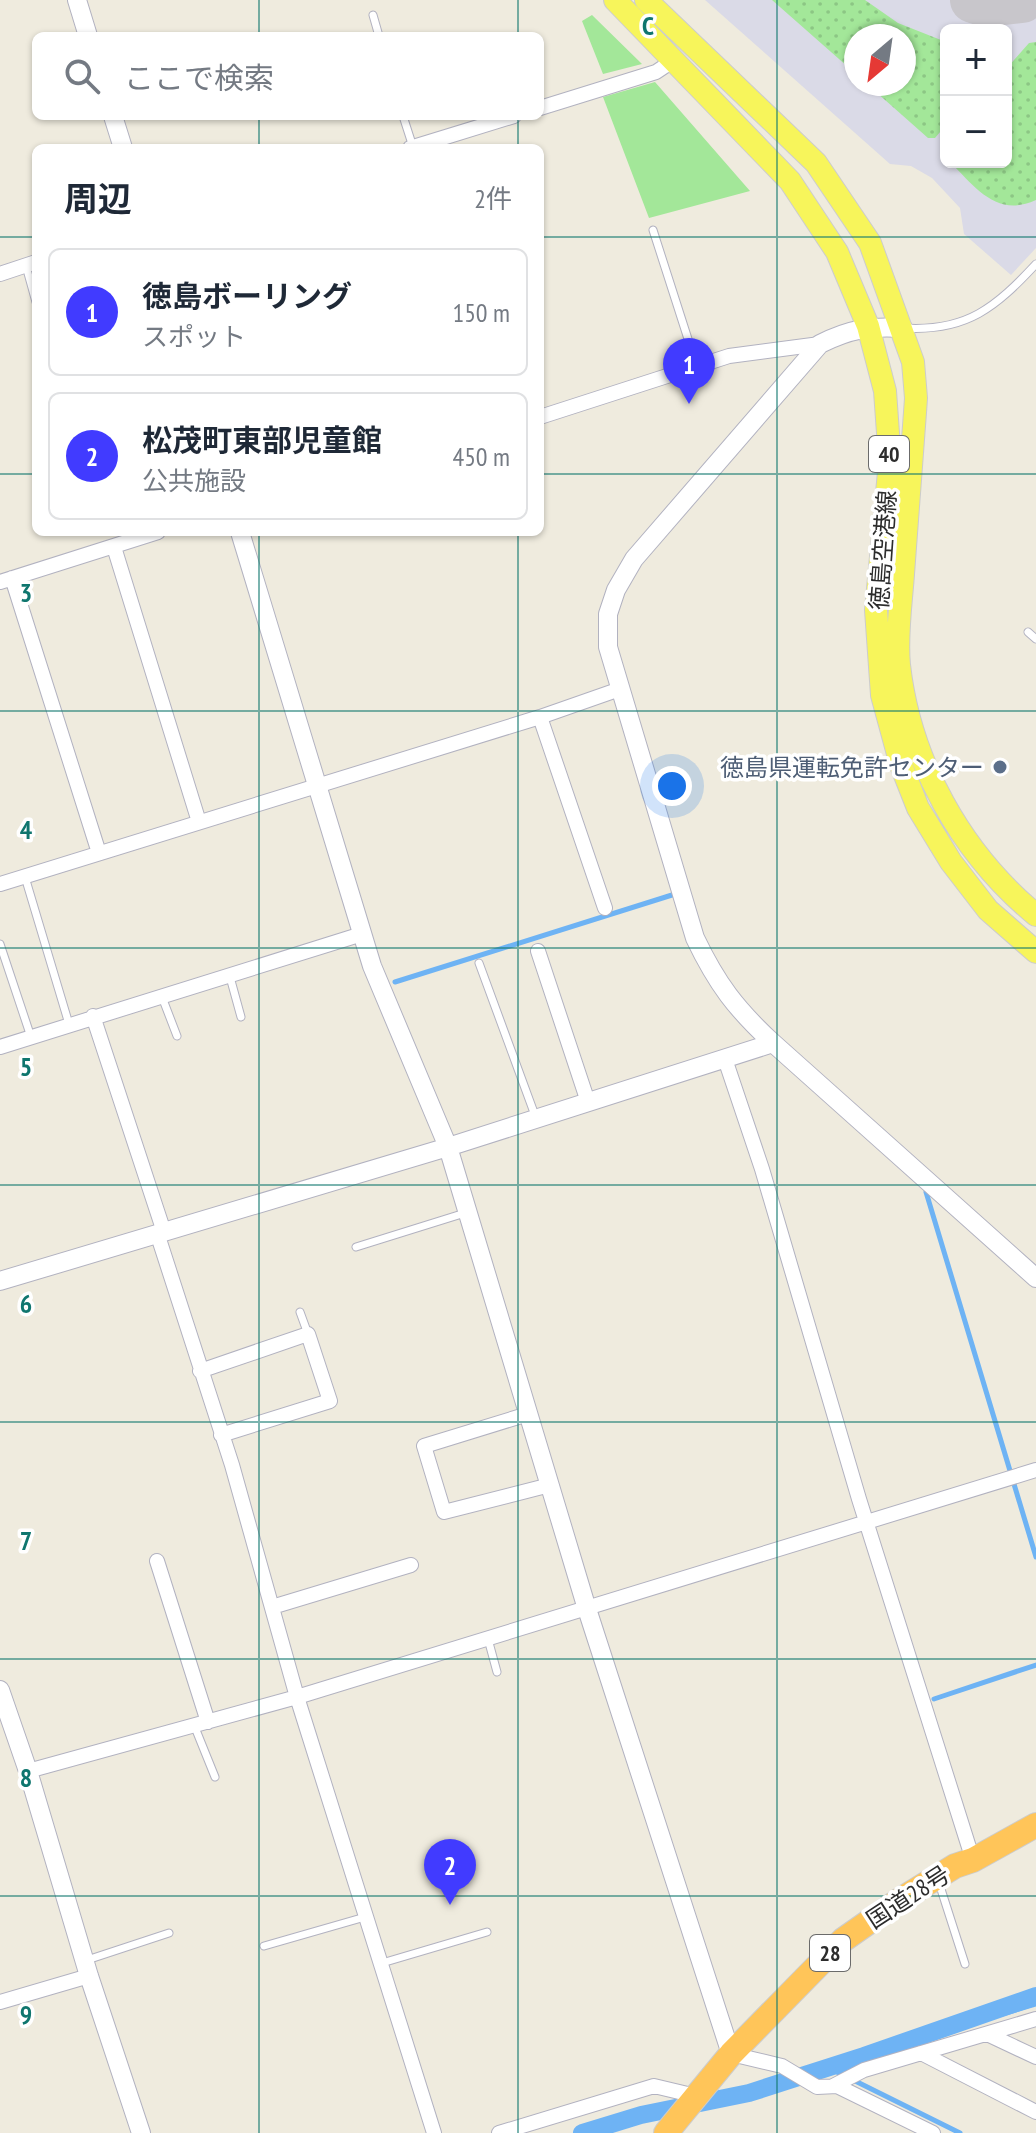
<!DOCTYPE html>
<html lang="ja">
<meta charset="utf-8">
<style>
:root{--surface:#fff;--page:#f2f2f3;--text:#1f2937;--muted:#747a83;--line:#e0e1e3;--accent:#413bff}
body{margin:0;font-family:"PT Sans Narrow","Noto Sans JP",sans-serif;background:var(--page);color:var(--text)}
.controls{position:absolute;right:24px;top:24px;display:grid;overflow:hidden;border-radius:12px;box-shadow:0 2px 6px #0004}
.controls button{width:72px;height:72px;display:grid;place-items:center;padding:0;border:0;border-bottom:2px solid var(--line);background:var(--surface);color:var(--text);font:40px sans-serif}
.compass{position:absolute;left:844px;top:24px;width:72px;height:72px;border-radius:50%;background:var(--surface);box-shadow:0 2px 6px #0004;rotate:209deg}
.you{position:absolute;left:672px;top:786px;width:28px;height:28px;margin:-20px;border:6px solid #fff;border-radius:50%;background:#1a73e8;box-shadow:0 0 0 12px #1a73e833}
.badge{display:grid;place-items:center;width:52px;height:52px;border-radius:50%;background:var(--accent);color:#fff;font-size:26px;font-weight:700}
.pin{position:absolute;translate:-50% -66px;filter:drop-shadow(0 2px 4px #0008)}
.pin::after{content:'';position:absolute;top:42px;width:28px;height:24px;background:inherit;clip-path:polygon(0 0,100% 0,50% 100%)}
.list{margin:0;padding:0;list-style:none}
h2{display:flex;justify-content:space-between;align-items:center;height:104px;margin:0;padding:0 32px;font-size:34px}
h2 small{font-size:26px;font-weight:400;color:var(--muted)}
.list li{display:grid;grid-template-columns:52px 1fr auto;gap:24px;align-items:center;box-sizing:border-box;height:128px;margin:0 16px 16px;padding:0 16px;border:2px solid var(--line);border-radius:12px}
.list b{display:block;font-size:30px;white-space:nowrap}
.list p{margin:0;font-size:26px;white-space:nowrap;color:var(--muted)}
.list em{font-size:26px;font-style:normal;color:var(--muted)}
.icon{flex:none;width:44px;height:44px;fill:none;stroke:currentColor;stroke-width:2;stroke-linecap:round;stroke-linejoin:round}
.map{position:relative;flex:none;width:1036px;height:2133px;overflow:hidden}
.search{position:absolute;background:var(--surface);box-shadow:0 2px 6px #0004;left:32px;top:32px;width:512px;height:88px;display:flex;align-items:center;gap:20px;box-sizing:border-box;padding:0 28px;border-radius:12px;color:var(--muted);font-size:30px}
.panel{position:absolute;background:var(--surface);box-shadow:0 2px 6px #0004;left:32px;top:144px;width:512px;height:392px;border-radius:12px}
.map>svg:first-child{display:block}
</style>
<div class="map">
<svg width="1036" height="2133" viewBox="0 0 1036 2133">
<defs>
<pattern id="grass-dots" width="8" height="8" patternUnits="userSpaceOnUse" patternTransform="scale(2)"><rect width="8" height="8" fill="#a3e799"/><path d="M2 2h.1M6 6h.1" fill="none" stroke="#8cc684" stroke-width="1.8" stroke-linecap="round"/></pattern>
</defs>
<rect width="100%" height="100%" fill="#efebde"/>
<path fill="#dadae7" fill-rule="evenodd" d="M 705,0 L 1036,0 L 1036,248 L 1011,275 L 964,234 L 960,208 L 932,178 L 911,166 L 890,164 ZM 946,30 L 1006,30 L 1006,162 L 946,162 ZM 856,36 L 904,36 L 904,84 L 856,84 Z"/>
<path fill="url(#grass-dots)" d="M 772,0 L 865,0 L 898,23 L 946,42 L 946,125 L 935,138 L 928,138 L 867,84 L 904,84 L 904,36 L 856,36 L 856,74 Z
M 1036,42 L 1036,200 C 997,218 976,188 950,162 L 1006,162 L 1006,69 L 1029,43 Z"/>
<path fill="#a3e799" d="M 592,15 L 642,64 L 603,74 L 582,21 Z
M 655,82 L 750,191 L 649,218 L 603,97 Z"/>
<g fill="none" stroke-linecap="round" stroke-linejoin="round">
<path stroke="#6eb3f4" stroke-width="5" d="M 395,982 L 672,895
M 926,1192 L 1036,1557
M 934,1699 L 1036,1665
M 1002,2014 L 1036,2004
M 829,2068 L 960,2133"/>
<path stroke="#6eb3f4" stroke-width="18" d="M 582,2133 L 641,2115 L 749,2093 L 864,2056 L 1036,1996"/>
<path stroke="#c8c6cb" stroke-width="46" d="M 973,0 L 986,4 L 1022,0"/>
<defs>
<path id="lane" d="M 373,15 L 379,36
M 403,116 L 413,147
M 653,230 L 697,367
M 26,266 L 36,302
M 904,328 C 967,332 996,307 1036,264
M 1028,632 L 1036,639
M 25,877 L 69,1024
M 0,944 L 31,1037
M 479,963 L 536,1118
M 230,977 L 241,1017
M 162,997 L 177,1036
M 356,1247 L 465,1213
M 300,1312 L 308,1334
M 488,1639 L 497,1672
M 194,1725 L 215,1777
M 939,1883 L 965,1964
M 264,1946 L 365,1917
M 84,1961 L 169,1933
M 382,1963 L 487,1932"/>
<path id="street" d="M 540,108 L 656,72 L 674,60
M 410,148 L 514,116
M 0,274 L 36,262
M 540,417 L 729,356 L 820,344
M 114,547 L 199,822
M 12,578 L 99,853
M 0,582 L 158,532
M 540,717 L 605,908
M 0,884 L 540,717 L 620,689
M 538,951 L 588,1102
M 93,1016 L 164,1232
M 0,1047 L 362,934
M 725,1059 L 762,1169 L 859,1499 L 973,1860
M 158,1236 L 232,1465 L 297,1697 L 434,2133
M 200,1371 L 308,1334 L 330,1401 L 221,1435
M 528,1414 L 424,1446 L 444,1512 L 550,1485
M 157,1561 L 208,1722
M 272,1607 L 411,1565
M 28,1771 L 297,1697 L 1036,1470
M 0,2002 L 89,1976
M 987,2034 L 1036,2057
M 921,2053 L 1036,2112
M 731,2054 L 782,2066 L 817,2087 L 837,2086 L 933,2133
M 833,2086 L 864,2070 L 1036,2019
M 499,2133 L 654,2086 L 696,2096"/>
<path id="secondary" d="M 77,0 L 88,36
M 113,116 L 123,148
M 903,328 C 869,326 850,329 820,344 L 634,559 L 616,590 L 608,614 L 608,647 L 695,938 C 717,984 736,1009 773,1043 L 1036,1278
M 240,532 L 372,966 L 448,1147 L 587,1609 L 731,2054
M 0,1281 L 448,1147 L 773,1043
M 0,1690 L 28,1771 L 89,1976 L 141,2133"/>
<path id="primary" d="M 615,0 L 790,181 L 837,252 L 868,326 L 885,391 L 890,461 L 876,610 L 882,695 L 901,765 L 918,808 L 951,862 L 988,910 L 1036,952
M 646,0 L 816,163 L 870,243 L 913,362 L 916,398 C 912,457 907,516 903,574 C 901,603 896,636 899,665 C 910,762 961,853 1036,915"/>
<path id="highway" d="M 666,2133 L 731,2054 L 843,1940 L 900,1900 L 955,1866 L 973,1860 L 1036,1825"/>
</defs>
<use href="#lane" stroke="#b2b2c0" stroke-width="9"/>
<use href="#street" stroke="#b2b2c0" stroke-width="16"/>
<use href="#secondary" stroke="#b2b2c0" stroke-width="20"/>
<use href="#primary" stroke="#ccc" stroke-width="24"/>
<use href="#highway" stroke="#ccc" stroke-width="26"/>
<use href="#lane" stroke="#fff" stroke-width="7"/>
<use href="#street" stroke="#fff" stroke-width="14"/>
<use href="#secondary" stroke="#fff" stroke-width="18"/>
<use href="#primary" stroke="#f7f55b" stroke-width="22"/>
<use href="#highway" stroke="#ffc559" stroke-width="24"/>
</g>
<path fill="none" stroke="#0f766e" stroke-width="2" stroke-opacity="0.55" d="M 259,0 L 259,36M 518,0 L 518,36M 777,0 L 777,2133M 259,116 L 259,148M 518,116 L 518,148M 0,237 L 36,237M 540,237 L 1036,237M 0,474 L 36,474M 540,474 L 1036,474M 259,532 L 259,2133M 518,532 L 518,2133M 0,711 L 1036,711M 0,948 L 1036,948M 0,1185 L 1036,1185M 0,1422 L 1036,1422M 0,1659 L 1036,1659M 0,1896 L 1036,1896"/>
<circle fill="#5c6f8a" stroke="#fff" stroke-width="3" cx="1000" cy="767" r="8"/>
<g text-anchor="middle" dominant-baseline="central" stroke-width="7" stroke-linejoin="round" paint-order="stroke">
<g fill="#fff" stroke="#6b6b6b" stroke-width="2">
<rect x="869" y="436" width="40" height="36" rx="6"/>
<rect x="810" y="1935" width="40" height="36" rx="6"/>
</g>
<g font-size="22" font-weight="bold" fill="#2c2c2c">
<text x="889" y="454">40</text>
<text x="830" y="1953">28</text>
</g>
<g font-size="24" fill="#2c2c2c" stroke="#fff">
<text transform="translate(883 550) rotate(-86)">徳島空港線</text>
<text transform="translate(908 1897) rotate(-33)">国道28号</text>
</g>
<g font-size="24" fill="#4e5e75" stroke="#fff" text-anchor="end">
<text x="984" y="767">徳島県運転免許センター</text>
</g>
</g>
<g font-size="26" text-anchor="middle" font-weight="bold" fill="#0f766e" stroke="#fff" stroke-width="7" stroke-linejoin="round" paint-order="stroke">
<text x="648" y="35">C</text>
<text x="26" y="602">3</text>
<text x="26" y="839">4</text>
<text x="26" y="1076">5</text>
<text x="26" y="1313">6</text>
<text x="26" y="1550">7</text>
<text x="26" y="1787">8</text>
<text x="26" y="2024">9</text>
</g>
</svg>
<div class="controls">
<button>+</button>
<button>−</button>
</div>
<svg class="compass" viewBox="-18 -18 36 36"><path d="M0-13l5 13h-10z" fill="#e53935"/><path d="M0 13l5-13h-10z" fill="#747a83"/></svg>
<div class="you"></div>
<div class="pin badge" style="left:689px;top:404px">1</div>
<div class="pin badge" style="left:450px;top:1905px">2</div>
<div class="search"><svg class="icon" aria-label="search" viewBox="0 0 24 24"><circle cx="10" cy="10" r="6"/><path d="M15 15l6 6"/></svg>ここで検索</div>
<section class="panel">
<h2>周辺<small>2件</small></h2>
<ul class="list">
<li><span class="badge">1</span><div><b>徳島ボーリング</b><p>スポット</p></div><em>150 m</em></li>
<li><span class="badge">2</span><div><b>松茂町東部児童館</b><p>公共施設</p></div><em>450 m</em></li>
</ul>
</section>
</div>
